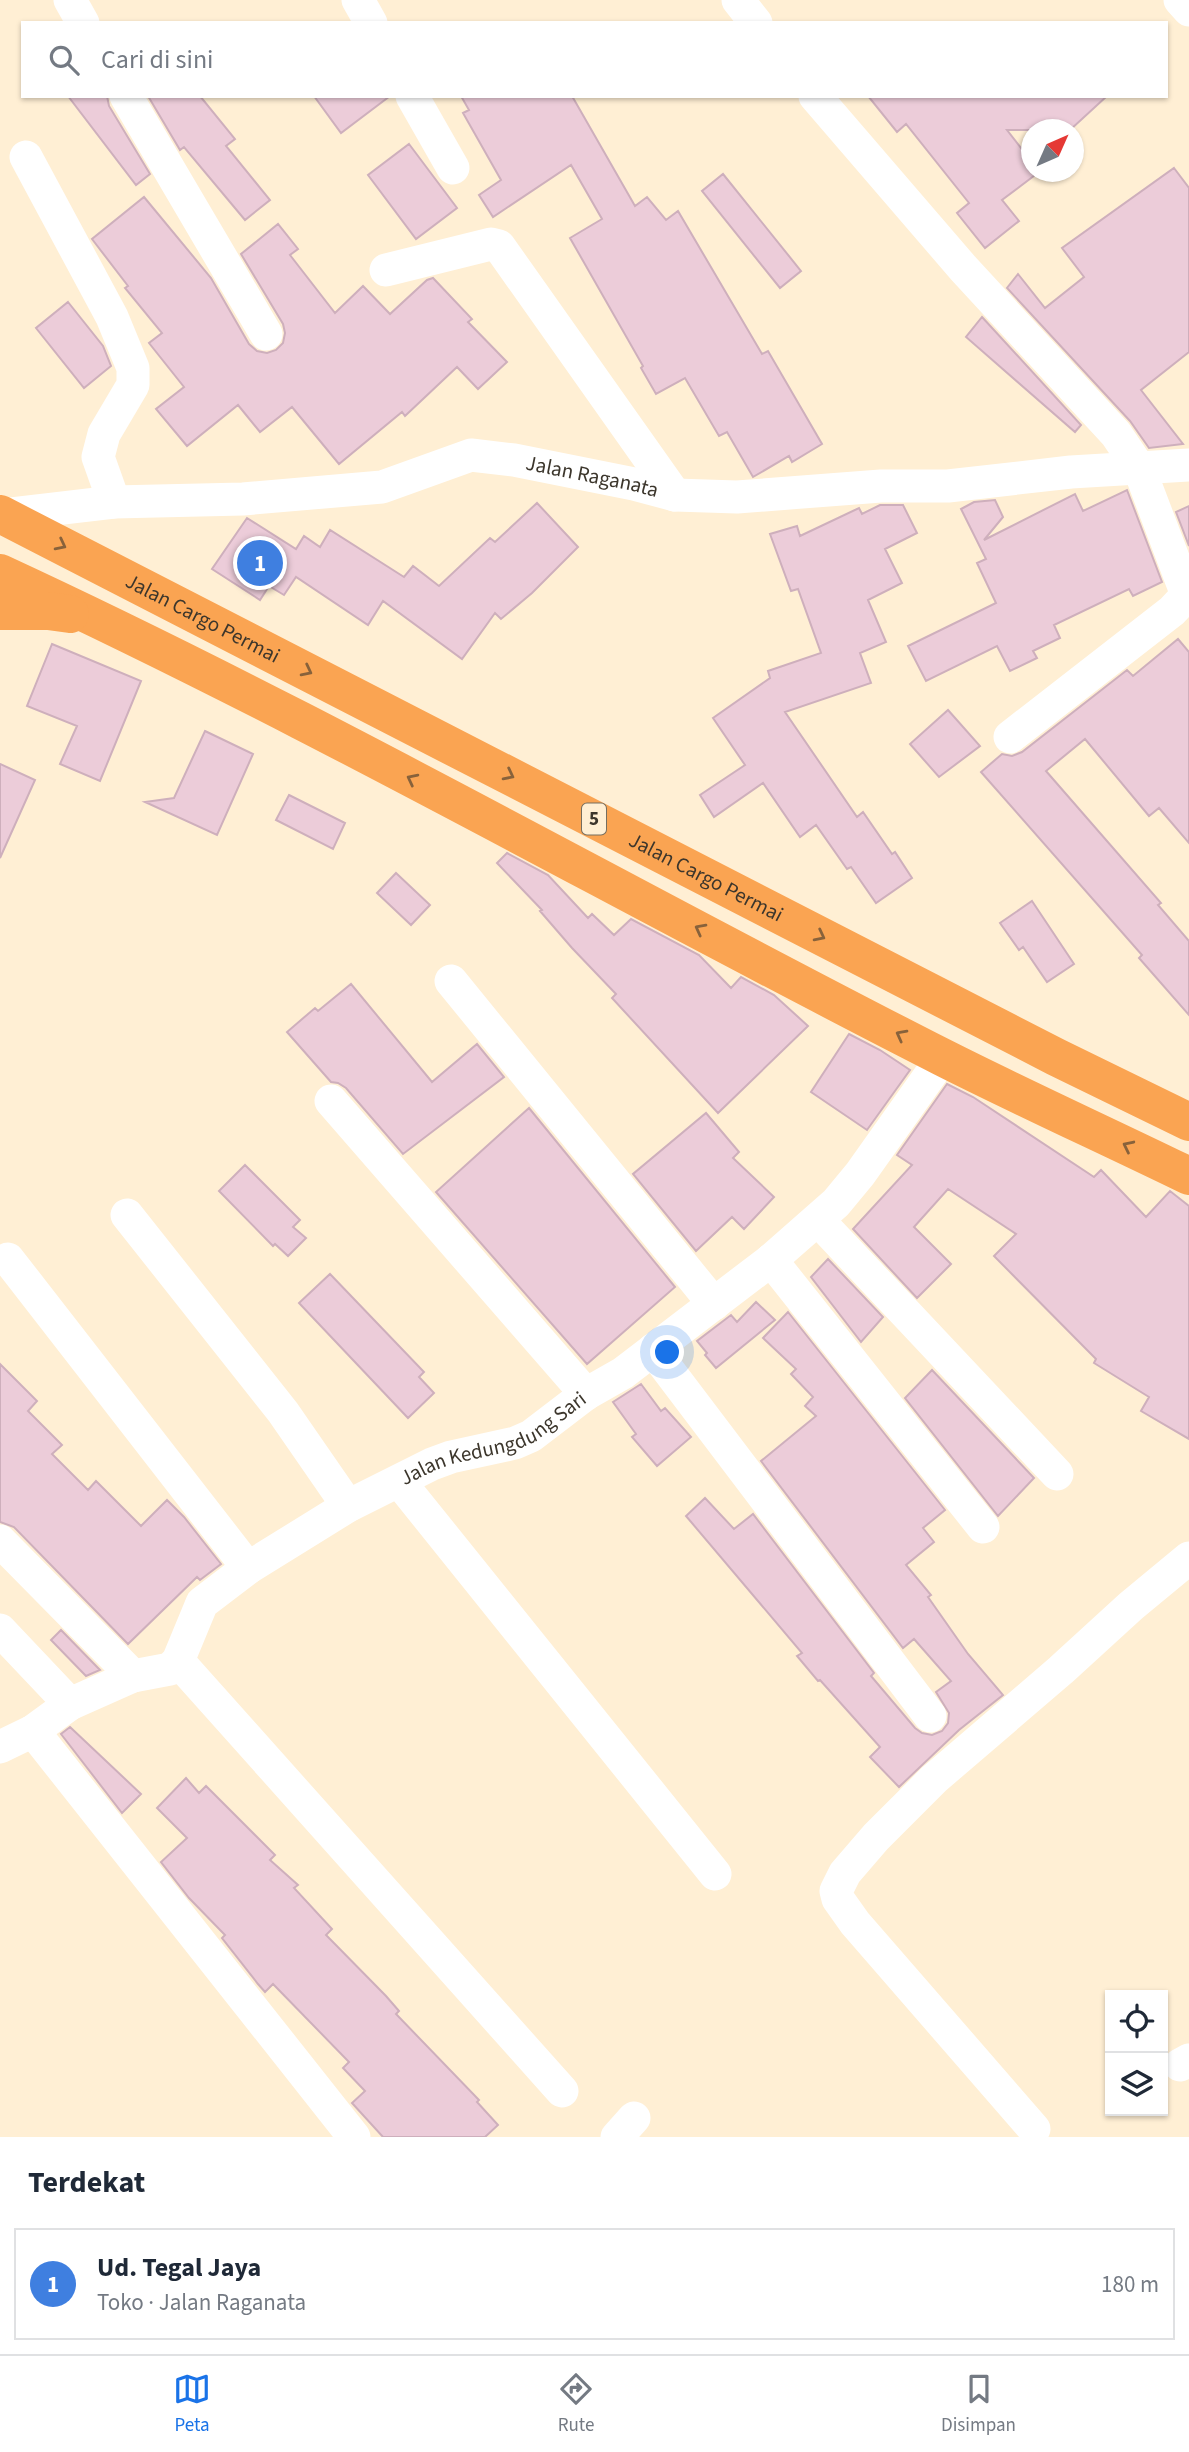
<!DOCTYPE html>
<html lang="id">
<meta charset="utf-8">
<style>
:root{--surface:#fff;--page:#f2f2f3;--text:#1f2937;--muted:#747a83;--line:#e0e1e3;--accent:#1a73e8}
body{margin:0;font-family:"Source Sans 3",sans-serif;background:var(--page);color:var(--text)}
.controls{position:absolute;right:21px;bottom:21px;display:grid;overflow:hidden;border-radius:0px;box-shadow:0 2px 5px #0004}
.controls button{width:63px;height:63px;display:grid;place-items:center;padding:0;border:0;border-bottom:2px solid var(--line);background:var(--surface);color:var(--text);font:35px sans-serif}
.compass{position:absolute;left:1021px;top:119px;width:63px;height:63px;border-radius:50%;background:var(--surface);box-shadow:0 2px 5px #0004;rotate:45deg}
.you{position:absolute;left:668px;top:1353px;width:24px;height:24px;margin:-18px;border:5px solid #fff;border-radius:50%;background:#1a73e8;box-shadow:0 0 0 10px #1a73e833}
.badge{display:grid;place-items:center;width:46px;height:46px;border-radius:50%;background:var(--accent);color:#fff;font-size:23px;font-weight:700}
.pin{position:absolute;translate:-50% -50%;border:4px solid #fff;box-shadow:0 2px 7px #0006}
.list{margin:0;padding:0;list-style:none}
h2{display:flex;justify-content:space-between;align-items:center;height:91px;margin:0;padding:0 28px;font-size:30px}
h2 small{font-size:23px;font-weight:400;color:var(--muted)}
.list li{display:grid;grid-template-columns:46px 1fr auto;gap:21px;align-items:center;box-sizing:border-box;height:112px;margin:0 14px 14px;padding:0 14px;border:2px solid var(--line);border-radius:0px}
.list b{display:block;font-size:26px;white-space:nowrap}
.list p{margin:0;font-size:23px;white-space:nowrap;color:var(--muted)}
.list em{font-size:23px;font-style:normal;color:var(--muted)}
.icon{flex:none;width:38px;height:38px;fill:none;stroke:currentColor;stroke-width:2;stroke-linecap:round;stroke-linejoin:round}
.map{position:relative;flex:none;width:1189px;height:2137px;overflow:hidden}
.search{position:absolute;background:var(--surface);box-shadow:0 2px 5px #0004;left:21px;right:21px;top:21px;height:77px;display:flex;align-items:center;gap:18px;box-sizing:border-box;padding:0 24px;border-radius:0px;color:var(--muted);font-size:26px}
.sheet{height:217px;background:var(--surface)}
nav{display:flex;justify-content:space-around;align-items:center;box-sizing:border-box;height:98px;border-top:2px solid var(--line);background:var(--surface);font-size:19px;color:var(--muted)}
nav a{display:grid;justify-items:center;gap:4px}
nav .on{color:var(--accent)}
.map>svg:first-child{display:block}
</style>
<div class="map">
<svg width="1189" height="2137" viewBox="0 0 1189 2137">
<rect width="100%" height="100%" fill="#ffefd4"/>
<path fill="#ecccd9" stroke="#ceafbc" stroke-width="2" d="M 68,96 L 107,96 L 109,106 L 150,174 L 136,185 Z
M 148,96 L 200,96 L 235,139 L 226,146 L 270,200 L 245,220 L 184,147 L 180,150 Z
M 314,96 L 390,96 L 341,133 Z
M 461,96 L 572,96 L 635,206 L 647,197 L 666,220 L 678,211 L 762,354 L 768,351 L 822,444 L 792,462 L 789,456 L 753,477 L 727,432 L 719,436 L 685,378 L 656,394 L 641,368 L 643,366 L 570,238 L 602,219 L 571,165 L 493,217 L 479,195 L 501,180 L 463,113 L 469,110 Z
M 868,96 L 1107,96 L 1070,130 L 1007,130 L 1032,162 L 1032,172 L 1039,172 L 1002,200 L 1019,221 L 985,248 L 957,213 L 969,203 L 906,124 L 897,132 Z
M 409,144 L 457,208 L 416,239 L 368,175 Z
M 1174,168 L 1189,188 L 1189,352 L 1141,390 L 1183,444 L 1149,448 L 1130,421 L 1007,288 L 1018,274 L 1045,308 L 1084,277 L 1062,248 Z
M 723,174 L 801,271 L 780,288 L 702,191 Z
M 144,197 L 211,278 L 249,344 L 257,351 L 267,353 L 276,350 L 283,343 L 285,333 L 283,324 L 241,254 L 278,224 L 298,249 L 290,255 L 335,313 L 363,286 L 390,314 L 427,280 L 433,278 L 472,319 L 468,322 L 507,362 L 478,389 L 457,367 L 405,416 L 402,412 L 339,464 L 292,407 L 260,432 L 238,405 L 187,446 L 156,409 L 184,387 L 149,343 L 162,333 L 125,288 L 128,286 L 92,239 Z
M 68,302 L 103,346 L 111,366 L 84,388 L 36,328 Z
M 982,317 L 1081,425 L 1075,432 L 966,337 Z
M 1127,490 L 1162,582 L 1133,596 L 1129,589 L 1054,625 L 1060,638 L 1033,651 L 1037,658 L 1010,671 L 997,646 L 926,681 L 908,646 L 996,603 L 977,563 L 986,559 L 961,509 L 974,502 L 995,500 L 1003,517 L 984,540 L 1075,494 L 1083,511 Z
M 537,503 L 578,547 L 532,593 L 501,619 L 495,613 L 462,659 L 383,601 L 368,625 L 296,577 L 284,595 L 269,586 L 260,600 L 212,569 L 247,518 L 296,549 L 304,536 L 320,547 L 330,530 L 404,577 L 413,566 L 439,586 L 490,538 L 495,542 Z
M 880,505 L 903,505 L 917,533 L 885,549 L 902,583 L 868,600 L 886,642 L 860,653 L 871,683 L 785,712 L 857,817 L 863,812 L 892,854 L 895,852 L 912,878 L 876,903 L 851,867 L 847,869 L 816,825 L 800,837 L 763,783 L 714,817 L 700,795 L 745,765 L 713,718 L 770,678 L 768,671 L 821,653 L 798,589 L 791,591 L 770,534 L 797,526 L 800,536 L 859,508 L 862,514 Z
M 1189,506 L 1189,546 L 1176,512 Z
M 1178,639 L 1189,652 L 1189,843 L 1159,808 L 1149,816 L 1085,739 L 1046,771 L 1161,903 L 1158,905 L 1189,941 L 1189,1015 L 1139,958 L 1142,955 L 981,772 L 1002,754 L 1012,756 L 1022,752 L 1127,670 L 1133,676 Z
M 52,644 L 141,681 L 100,781 L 60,764 L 77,726 L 27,706 Z
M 948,710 L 980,746 L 939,777 L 910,744 Z
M 205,731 L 253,754 L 217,835 L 145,802 L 174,798 Z
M 0,764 L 35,780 L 0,858 Z
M 289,795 L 345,823 L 333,849 L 276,820 Z
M 507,853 L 548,875 L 588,918 L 592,914 L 614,935 L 631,919 L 699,955 L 731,988 L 741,977 L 774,995 L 808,1026 L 718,1113 L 612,998 L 616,994 L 572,948 L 540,911 L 542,910 L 497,863 Z
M 396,873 L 430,905 L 411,925 L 377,893 Z
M 1032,901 L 1074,964 L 1047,982 L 1023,947 L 1019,950 L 1000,923 Z
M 351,984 L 432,1082 L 477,1044 L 504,1077 L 403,1154 L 346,1088 L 338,1083 L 331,1082 L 287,1032 L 315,1008 L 318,1011 Z
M 849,1034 L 880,1050 L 910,1070 L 867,1130 L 811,1092 Z
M 947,1084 L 973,1097 L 1094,1177 L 1101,1170 L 1146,1217 L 1170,1191 L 1189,1206 L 1189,1439 L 1141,1411 L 1149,1397 L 1094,1363 L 1096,1359 L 994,1256 L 1016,1234 L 948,1189 L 914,1227 L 951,1264 L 917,1298 L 853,1229 L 912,1165 L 897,1155 Z
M 529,1108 L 675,1287 L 587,1364 L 436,1192 Z
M 706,1113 L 739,1152 L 733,1158 L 774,1197 L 744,1229 L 732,1217 L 696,1251 L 633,1174 Z
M 245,1165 L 300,1220 L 293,1227 L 306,1238 L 288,1256 L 275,1244 L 273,1246 L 219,1191 Z
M 828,1259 L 883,1317 L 861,1342 L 811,1277 Z
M 330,1274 L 424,1372 L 419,1377 L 434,1393 L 408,1418 L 299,1303 Z
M 756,1302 L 775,1320 L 716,1368 L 705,1355 L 707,1353 L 697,1341 L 731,1315 L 737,1322 Z
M 788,1312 L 945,1510 L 923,1528 L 934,1542 L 906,1565 L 931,1595 L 928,1597 L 968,1654 L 1003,1695 L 959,1730 L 899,1787 L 870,1757 L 880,1747 L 820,1680 L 818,1681 L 797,1656 L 802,1653 L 686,1516 L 705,1498 L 734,1529 L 753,1514 L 874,1673 L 871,1676 L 915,1728 L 922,1733 L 932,1735 L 942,1731 L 948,1723 L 949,1713 L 936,1692 L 951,1681 L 914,1639 L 903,1648 L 761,1461 L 816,1416 L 805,1406 L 813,1397 L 791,1374 L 796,1369 L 763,1338 Z
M 0,1364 L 37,1401 L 28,1411 L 62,1445 L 52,1454 L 88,1490 L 96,1481 L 141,1526 L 167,1500 L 184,1517 L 221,1564 L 200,1580 L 197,1577 L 128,1644 L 14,1527 L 0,1522 Z
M 932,1370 L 1034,1478 L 998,1516 L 905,1398 Z
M 641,1384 L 661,1411 L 665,1408 L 691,1437 L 657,1466 L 632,1437 L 636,1434 L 613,1402 Z
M 61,1630 L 100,1670 L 86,1676 L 51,1640 Z
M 70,1727 L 141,1794 L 122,1813 L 61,1734 Z
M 186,1778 L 199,1793 L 206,1786 L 275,1855 L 270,1860 L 298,1885 L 294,1888 L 332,1929 L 326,1935 L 386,1996 L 399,2011 L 396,2014 L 479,2100 L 477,2102 L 498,2125 L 485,2137 L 383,2137 L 352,2103 L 365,2091 L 343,2068 L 349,2062 L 273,1984 L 265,1992 L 258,1984 L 222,1938 L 225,1935 L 189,1898 L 161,1862 L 187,1838 L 157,1808 Z"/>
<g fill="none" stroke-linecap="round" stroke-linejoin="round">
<g stroke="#fff" stroke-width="33">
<path d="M 70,0 L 83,23"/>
<path d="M 358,0 L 371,23"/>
<path d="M 738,0 L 756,23"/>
<path d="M 1180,0 L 1189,10"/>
<path d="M 126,96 L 266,334"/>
<path d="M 412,96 L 453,168"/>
<path d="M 815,96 L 963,268 L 1116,434 L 1139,468 L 1187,595 L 1172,611 L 1010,737"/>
<path d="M 26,157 L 112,317 L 133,368 L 133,385 L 104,434 L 98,457 L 114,502"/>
<path d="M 386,270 L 491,244 L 499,246 L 675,495"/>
<path id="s1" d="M 3,515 L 114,502 L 243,499 L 382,487 L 471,455 L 514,460 L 634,484 L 675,495 L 737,497 L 881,486 L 948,486 L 1071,472 L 1189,465"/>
<path d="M 451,981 L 714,1304"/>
<path d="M 331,1101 L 586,1394"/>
<path d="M 127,1215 L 283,1412 L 348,1506"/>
<path d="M 818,1220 L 1057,1474"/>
<path d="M 8,1259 L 248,1568"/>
<path d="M 771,1260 L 983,1527"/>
<path d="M 653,1350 L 930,1716"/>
<path d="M 399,1481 L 715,1874"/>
<path d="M 0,1541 L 133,1676"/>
<path d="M 0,1630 L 70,1704"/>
<path d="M 178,1661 L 562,2091"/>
<path d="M 33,1731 L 354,2137"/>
<path id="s2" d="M 0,1747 L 33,1731 L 70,1704 L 133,1676 L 170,1669 L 178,1661 L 202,1603 L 248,1568 L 348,1506 L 432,1464 L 451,1457 L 515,1443 L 531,1436 L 586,1394 L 623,1373 L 771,1260 L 836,1203 L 860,1174 L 943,1057"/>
<path d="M 1180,2065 L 1189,2060"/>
<path d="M 1034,2129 L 855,1923 L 838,1899 L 836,1891 L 845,1873 L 876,1837 L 934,1779 L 1061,1670 L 1131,1606 L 1189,1558"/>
<path d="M 617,2137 L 634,2118"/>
</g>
<g stroke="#faa452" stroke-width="38">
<path id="s3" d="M 0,514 L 1056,1057 L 1189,1122"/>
<path d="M 0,573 C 320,721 627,897 942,1057 C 1023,1098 1107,1136 1189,1176"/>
<path d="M 0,611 L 48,611 L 70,614"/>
</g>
</g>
<defs><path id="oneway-chevron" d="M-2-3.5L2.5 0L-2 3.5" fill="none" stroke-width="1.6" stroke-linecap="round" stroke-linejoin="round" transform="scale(1.75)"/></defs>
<g stroke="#88623b">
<use href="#oneway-chevron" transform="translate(61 545) rotate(27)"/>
<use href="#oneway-chevron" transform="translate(307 671) rotate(27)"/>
<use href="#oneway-chevron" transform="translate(509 775) rotate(27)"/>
<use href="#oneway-chevron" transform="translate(412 779) rotate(-153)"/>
<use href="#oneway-chevron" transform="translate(700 929) rotate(-152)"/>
<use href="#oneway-chevron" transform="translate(820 936) rotate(27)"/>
<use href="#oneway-chevron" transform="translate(901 1035) rotate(-152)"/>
<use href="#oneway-chevron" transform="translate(1128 1146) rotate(-154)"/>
</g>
<g text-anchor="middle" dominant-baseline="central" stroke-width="5" stroke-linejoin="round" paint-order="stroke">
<rect fill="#ffefd4" stroke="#766e5e" stroke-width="2" x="582" y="803.5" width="24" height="31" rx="5"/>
<g font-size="19" font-weight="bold" fill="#3c362c">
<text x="594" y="819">5</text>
</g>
<g font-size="21" fill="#3c362c" stroke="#ffefd4">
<text stroke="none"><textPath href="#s1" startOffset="598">Jalan Raganata</textPath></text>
<text stroke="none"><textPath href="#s3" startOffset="228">Jalan Cargo Permai</textPath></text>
<text stroke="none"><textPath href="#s3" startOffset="794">Jalan Cargo Permai</textPath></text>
<text stroke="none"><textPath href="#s2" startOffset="600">Jalan Kedungdung Sari</textPath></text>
</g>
</g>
</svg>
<div class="controls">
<button><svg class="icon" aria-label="locate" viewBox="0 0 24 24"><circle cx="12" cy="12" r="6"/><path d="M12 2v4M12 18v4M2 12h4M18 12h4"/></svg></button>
<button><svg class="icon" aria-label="layers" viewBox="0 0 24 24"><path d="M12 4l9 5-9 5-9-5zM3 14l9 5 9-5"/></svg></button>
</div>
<svg class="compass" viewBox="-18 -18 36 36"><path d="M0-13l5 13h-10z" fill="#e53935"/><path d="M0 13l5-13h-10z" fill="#747a83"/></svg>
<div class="you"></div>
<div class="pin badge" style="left:260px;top:563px;background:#3f7fe0">1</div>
<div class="search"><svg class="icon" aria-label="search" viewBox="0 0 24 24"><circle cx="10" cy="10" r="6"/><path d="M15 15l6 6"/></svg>Cari di sini</div>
</div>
<section class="sheet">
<h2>Terdekat<small></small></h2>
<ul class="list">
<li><span class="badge" style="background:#3f7fe0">1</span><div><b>Ud. Tegal Jaya</b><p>Toko · Jalan Raganata</p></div><em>180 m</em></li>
</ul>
</section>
<nav>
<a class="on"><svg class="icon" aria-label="map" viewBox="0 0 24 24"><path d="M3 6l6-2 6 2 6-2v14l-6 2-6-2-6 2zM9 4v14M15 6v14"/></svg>Peta</a>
<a><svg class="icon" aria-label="directions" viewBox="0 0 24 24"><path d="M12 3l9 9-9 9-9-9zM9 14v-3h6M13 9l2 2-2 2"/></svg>Rute</a>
<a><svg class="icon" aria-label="saved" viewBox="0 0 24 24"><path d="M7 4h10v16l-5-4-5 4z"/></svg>Disimpan</a>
</nav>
